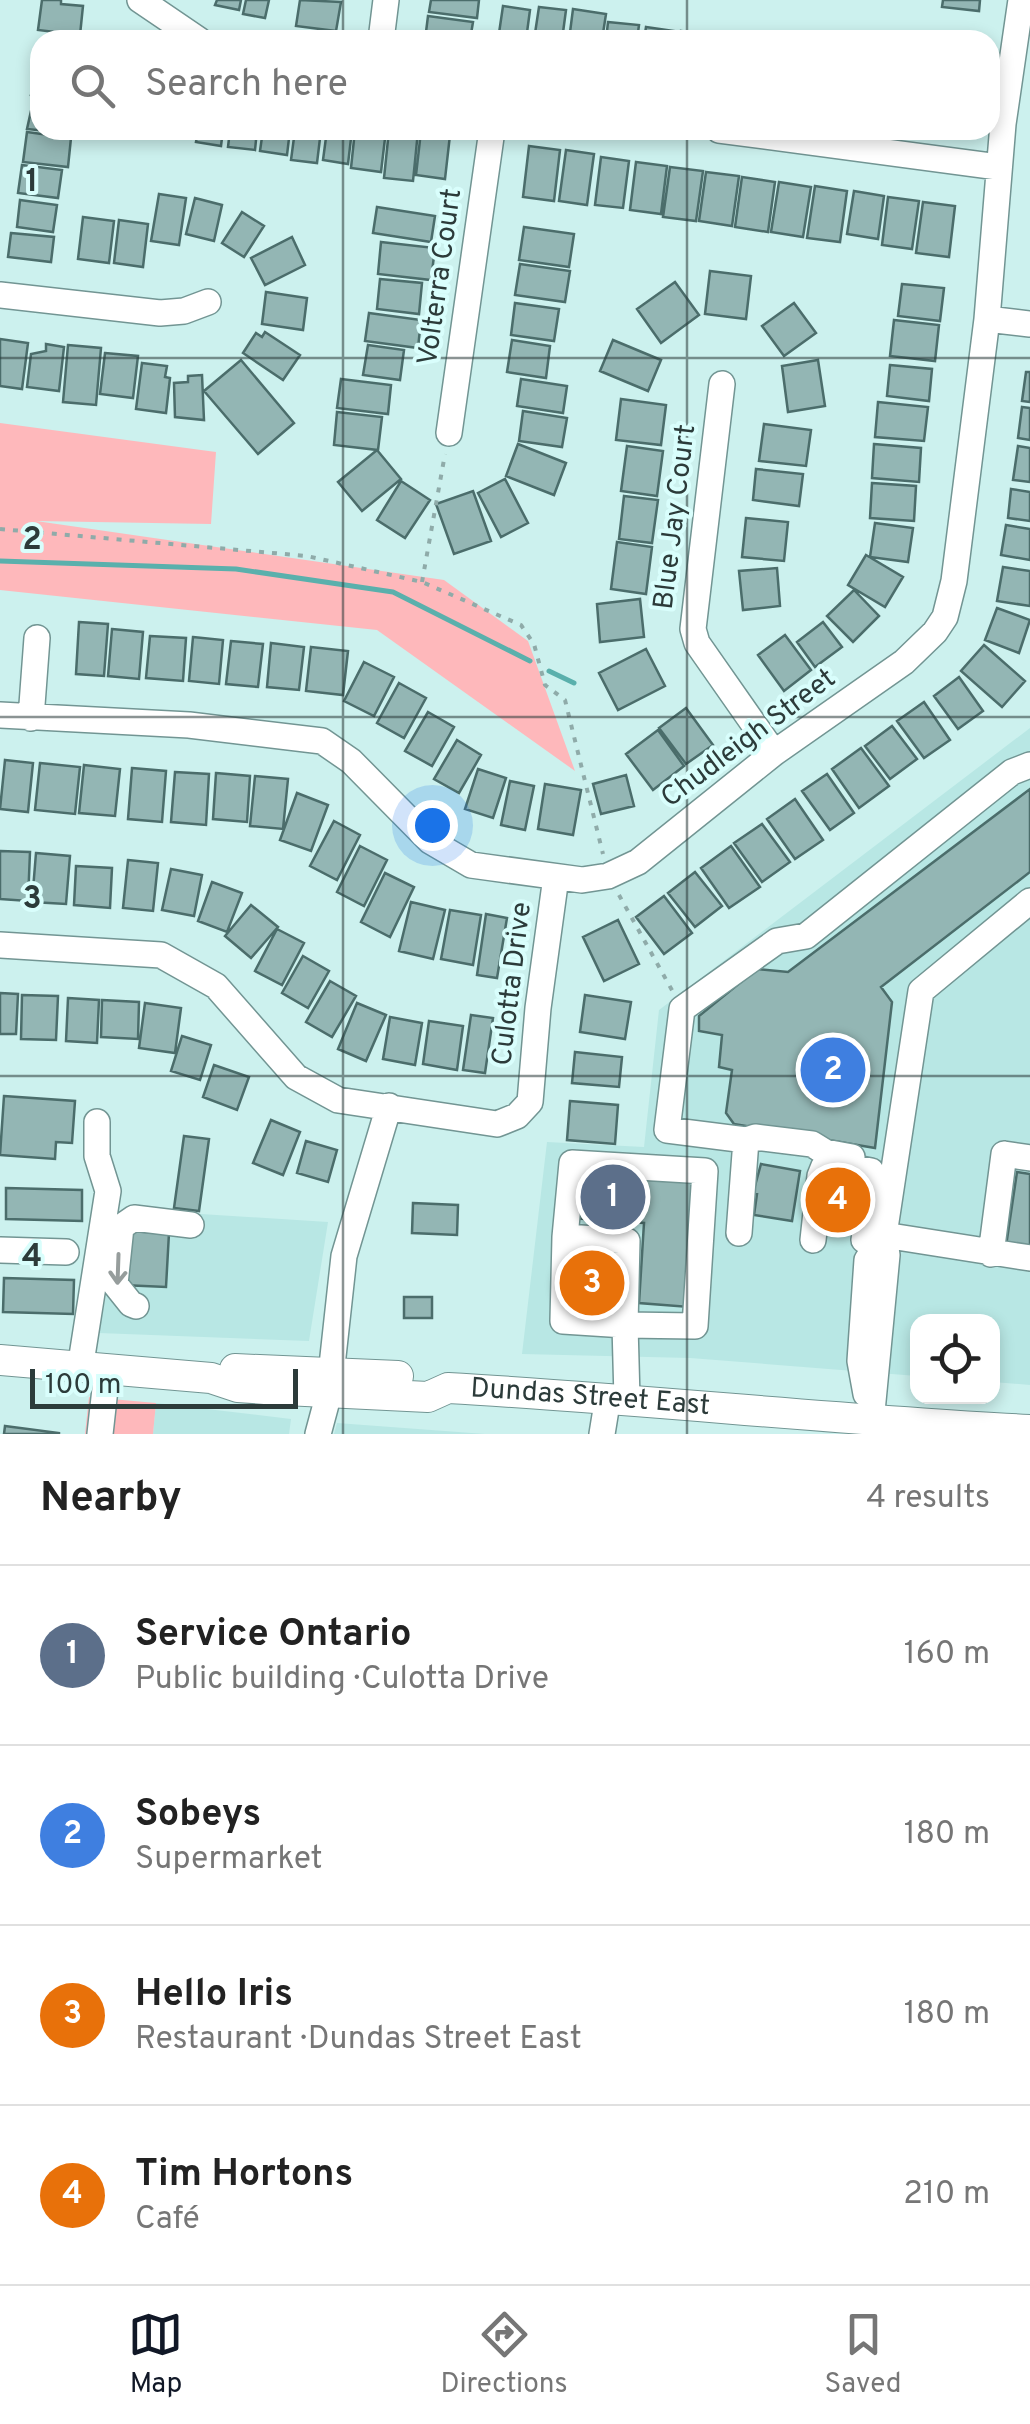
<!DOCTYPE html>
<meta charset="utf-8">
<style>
:root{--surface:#fff;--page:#f6f6f6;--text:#222;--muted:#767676;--line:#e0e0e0;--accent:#111827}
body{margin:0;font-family:Overpass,sans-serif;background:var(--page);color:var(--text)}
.controls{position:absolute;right:30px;bottom:30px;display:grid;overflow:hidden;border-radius:20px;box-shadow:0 5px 15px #0003}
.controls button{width:90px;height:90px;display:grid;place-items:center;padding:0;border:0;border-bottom:2px solid var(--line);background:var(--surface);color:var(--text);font:50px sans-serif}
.scale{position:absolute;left:30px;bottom:25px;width:268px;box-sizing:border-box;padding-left:10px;border:5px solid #2c3b3a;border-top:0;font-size:28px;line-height:35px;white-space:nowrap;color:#2c3b3a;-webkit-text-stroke:8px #d9fefc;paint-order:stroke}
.you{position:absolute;left:432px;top:825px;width:35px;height:35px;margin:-25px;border:8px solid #fff;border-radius:50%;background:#1a73e8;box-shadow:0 0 0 15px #1a73e833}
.badge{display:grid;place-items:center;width:65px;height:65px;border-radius:50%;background:var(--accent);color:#fff;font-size:32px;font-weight:700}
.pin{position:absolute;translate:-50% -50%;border:5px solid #fff;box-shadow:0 2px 10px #0006}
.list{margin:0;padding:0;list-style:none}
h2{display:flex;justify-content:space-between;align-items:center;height:130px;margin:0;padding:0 40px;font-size:42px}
h2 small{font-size:32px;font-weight:400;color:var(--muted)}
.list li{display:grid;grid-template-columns:65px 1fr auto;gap:30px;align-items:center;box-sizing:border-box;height:180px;padding:0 40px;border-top:2px solid var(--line)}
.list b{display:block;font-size:38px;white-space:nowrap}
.list p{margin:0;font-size:32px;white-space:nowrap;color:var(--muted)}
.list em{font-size:32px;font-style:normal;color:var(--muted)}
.icon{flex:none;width:55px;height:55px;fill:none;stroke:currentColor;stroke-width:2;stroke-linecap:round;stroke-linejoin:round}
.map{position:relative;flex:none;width:1030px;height:1434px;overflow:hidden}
.search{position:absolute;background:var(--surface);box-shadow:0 5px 15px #0003;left:30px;right:30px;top:30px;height:110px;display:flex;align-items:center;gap:25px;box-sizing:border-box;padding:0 35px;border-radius:30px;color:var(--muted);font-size:38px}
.sheet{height:850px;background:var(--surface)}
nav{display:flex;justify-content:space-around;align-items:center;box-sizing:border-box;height:140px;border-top:2px solid var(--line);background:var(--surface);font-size:28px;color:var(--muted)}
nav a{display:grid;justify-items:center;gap:5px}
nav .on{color:var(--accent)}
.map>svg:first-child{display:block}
</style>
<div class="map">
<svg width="1030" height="1434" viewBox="0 0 1030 1434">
<rect width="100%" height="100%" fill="#ccf1ee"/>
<path fill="#b8e7e4" d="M 1030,728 L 1030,1385 L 993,1382 L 992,1322 L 918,1322 L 917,1376 L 690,1358 L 522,1354 L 547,1142 L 644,1147 L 659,1010 Z
M 122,1209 L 328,1222 L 309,1341 L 99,1333 Z
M 156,1403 L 291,1419 L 289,1434 L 153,1434 Z
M 337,1423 L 485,1434 L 334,1434 Z"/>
<path fill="#feb8bb" d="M 0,423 L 216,452 L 211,524 L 36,521 L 444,580 L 528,641 L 575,771 L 377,630 L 0,590 Z
M 89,1397 L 156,1403 L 153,1434 L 85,1434 Z"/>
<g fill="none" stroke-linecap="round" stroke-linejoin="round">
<path stroke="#5ab0ac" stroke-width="5" d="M 0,561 L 236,569 L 393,592 L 530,661
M 549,671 L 574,683"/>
</g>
<path fill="#93b6b4" stroke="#4b6d6b" stroke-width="2.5" d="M 42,0 L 61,0 L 61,4 L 83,6 L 80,35 L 38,30 Z
M 217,0 L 241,0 L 239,10 L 215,5 Z
M 246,0 L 269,0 L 265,18 L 243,14 Z
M 300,0 L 341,2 L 336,31 L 296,26 Z
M 431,0 L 479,0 L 477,18 L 429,12 Z
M 943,0 L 980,0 L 979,11 L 942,7 Z
M 503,6 L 530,10 L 526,40 L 498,40 Z
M 539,7 L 566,10 L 562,40 L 534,40 Z
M 573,9 L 606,14 L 602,40 L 569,40 Z
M 428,16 L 473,22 L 470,40 L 425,40 Z
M 608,22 L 639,25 L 637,40 L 606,40 Z
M 646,27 L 674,31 L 673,40 L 644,40 Z
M 681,31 L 711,35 L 710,40 L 680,40 Z
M 721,32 L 748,36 L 748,40 L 720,40 Z
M 38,68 L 40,69 L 40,97 L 31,95 Z
M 33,102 L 40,103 L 40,130 L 65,130 L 65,133 L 27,129 Z
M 198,130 L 223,130 L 221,146 L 196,142 Z
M 230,130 L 257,130 L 255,150 L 228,147 Z
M 263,130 L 290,130 L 287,155 L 260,151 Z
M 295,130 L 321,130 L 317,163 L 291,160 Z
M 327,130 L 352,130 L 348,164 L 323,160 Z
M 355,130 L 386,130 L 381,172 L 351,168 Z
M 389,130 L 418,131 L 413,181 L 384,178 Z
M 421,131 L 450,135 L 445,179 L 416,175 Z
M 27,132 L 71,138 L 68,167 L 23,162 Z
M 529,146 L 560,150 L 554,201 L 523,197 Z
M 566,150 L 594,154 L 587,205 L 559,201 Z
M 601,157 L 629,161 L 623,208 L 595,205 Z
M 636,162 L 667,166 L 661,214 L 630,210 Z
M 22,165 L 62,170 L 58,198 L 18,193 Z
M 670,167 L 703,171 L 696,221 L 663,217 Z
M 706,172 L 739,176 L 732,226 L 699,221 Z
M 742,177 L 775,182 L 768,232 L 735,227 Z
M 779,182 L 811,187 L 803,237 L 771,232 Z
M 815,186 L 847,191 L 840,242 L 807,238 Z
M 854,191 L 884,196 L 878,239 L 847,234 Z
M 159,194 L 186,198 L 179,245 L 151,241 Z
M 888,197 L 919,201 L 912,249 L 882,245 Z
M 195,198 L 222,205 L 214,241 L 186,234 Z
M 20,200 L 57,205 L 53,232 L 17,227 Z
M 923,202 L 955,206 L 949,257 L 916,253 Z
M 377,207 L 435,216 L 431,242 L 373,233 Z
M 242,212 L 264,226 L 244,257 L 222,243 Z
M 83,217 L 114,221 L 109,263 L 78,259 Z
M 119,220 L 148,224 L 143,267 L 114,263 Z
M 524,227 L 574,234 L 569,267 L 519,260 Z
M 11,233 L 54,237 L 51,262 L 8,257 Z
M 292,237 L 305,265 L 265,285 L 251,258 Z
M 381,242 L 435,248 L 431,280 L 378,274 Z
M 520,264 L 570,271 L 565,302 L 515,295 Z
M 710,271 L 751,276 L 746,319 L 705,314 Z
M 380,279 L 422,283 L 419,314 L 377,309 Z
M 675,282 L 699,315 L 661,343 L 637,309 Z
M 902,284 L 944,288 L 940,321 L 898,316 Z
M 266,292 L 307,298 L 303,330 L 262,324 Z
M 515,303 L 559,309 L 554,341 L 511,335 Z
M 794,303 L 816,333 L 784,356 L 762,326 Z
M 369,313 L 421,320 L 418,348 L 365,341 Z
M 894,320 L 939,325 L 935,361 L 890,356 Z
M 265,332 L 300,355 L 283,380 L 243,353 L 256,333 L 262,337 Z
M 0,339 L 28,343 L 22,389 L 0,386 Z
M 512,340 L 550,346 L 546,378 L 507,372 Z
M 613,340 L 661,360 L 648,391 L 600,371 Z
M 46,344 L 64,347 L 59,391 L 27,387 L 31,354 L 46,351 Z
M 68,345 L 101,348 L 96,405 L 63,402 Z
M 368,345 L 404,350 L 400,380 L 363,375 Z
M 105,353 L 138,356 L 133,398 L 100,394 Z
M 241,360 L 294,423 L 258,454 L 204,391 Z
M 818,360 L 825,406 L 788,412 L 782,366 Z
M 142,363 L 167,366 L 165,377 L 170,378 L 166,413 L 136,409 Z
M 890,365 L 932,369 L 929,401 L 887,396 Z
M 1026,372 L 1030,372 L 1030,402 L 1022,401 Z
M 202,375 L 204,420 L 175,417 L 174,383 L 188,382 L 188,376 Z
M 341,379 L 391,385 L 388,414 L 337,408 Z
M 521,379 L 567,386 L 563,413 L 517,406 Z
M 621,399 L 666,405 L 661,445 L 616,440 Z
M 878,402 L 928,407 L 924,441 L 875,437 Z
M 1022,407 L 1030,408 L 1030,440 L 1018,438 Z
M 523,411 L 567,418 L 562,447 L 519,441 Z
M 337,412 L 382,417 L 378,450 L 334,445 Z
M 764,424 L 811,430 L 806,466 L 759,461 Z
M 518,444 L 566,463 L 554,495 L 506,476 Z
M 874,444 L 921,448 L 919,482 L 872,478 Z
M 627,446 L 663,451 L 657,496 L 621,491 Z
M 1018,446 L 1030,448 L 1030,482 L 1013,480 Z
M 377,450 L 401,479 L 362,511 L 338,482 Z
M 756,469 L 803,474 L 799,506 L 753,500 Z
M 505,479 L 528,523 L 501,537 L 478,493 Z
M 401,481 L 430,500 L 405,538 L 377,520 Z
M 872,483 L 916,486 L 914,521 L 870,518 Z
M 1011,489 L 1030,492 L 1030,521 L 1008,518 Z
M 473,491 L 491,541 L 454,554 L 436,504 Z
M 624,496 L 658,500 L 652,543 L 619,539 Z
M 746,518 L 788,522 L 784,561 L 742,557 Z
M 875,523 L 913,528 L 908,562 L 870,557 Z
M 1006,525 L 1030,529 L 1030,560 L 1001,555 Z
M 617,542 L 652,547 L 646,594 L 611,589 Z
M 866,555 L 903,577 L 885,607 L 848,585 Z
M 1003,567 L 1030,571 L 1030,606 L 997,601 Z
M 777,568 L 780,606 L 743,610 L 739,571 Z
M 854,590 L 879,616 L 853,642 L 827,616 Z
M 640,599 L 644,637 L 600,642 L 597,604 Z
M 997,608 L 1030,620 L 1019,653 L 985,640 Z
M 79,622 L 108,624 L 104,676 L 76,674 Z
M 823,622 L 842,647 L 815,667 L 797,642 Z
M 112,629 L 143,632 L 139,679 L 108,676 Z
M 785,635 L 811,670 L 784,691 L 758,655 Z
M 150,636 L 186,638 L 183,681 L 146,678 Z
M 193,637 L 223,640 L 219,684 L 189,681 Z
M 231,641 L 263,644 L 258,687 L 226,684 Z
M 271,643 L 304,647 L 299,690 L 267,687 Z
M 984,645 L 1025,681 L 1002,707 L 961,671 Z
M 311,647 L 348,651 L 343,695 L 306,691 Z
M 646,649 L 665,686 L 618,710 L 599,673 Z
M 364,662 L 394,677 L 374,716 L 344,701 Z
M 959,677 L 983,711 L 958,729 L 934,696 Z
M 399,683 L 426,698 L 404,738 L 377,723 Z
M 924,702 L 950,740 L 924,758 L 897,721 Z
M 686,708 L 713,745 L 686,764 L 659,728 Z
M 428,712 L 454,727 L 432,766 L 405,751 Z
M 892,726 L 917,759 L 890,779 L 865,746 Z
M 658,730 L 684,766 L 653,790 L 626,754 Z
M 457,740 L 481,755 L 459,793 L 434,779 Z
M 861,748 L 889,786 L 859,808 L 832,769 Z
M 5,760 L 33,763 L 28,812 L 0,809 Z
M 40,763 L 80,767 L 75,814 L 35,810 Z
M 84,765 L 120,769 L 115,816 L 79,813 Z
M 132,768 L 166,771 L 162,822 L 128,819 Z
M 478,769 L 506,778 L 493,818 L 465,809 Z
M 175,772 L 209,774 L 206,825 L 171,822 Z
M 216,773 L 250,776 L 247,822 L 213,819 Z
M 827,774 L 854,813 L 830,830 L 802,791 Z
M 626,775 L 634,806 L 601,814 L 593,784 Z
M 255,776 L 288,779 L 283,829 L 250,826 Z
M 510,781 L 534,786 L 525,830 L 501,825 Z
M 545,784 L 581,790 L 573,835 L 538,829 Z
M 1030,789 L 1030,872 L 881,987 L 892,1002 L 875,1148 L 734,1124 L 726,1113 L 732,1070 L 719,1067 L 722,1035 L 699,1031 L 699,1016 L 757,969 L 788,972 Z
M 297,793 L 328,805 L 311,851 L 280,840 Z
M 795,799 L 823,840 L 795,859 L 767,819 Z
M 334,821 L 360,835 L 337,880 L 310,866 Z
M 762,824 L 790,862 L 762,882 L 734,843 Z
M 360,846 L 387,860 L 364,906 L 337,892 Z
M 731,846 L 760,887 L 729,908 L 701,868 Z
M 0,851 L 30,852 L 28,901 L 0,899 Z
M 36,853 L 70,856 L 66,904 L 32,902 Z
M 128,860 L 158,863 L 153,911 L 123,908 Z
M 76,866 L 112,868 L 110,908 L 74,905 Z
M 171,869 L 202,875 L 194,916 L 162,910 Z
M 695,872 L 722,906 L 695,927 L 668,893 Z
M 385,873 L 414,887 L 390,937 L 361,922 Z
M 212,882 L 242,893 L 227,932 L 198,921 Z
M 664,896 L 692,933 L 664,954 L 636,917 Z
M 411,902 L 445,910 L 433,959 L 399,951 Z
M 251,905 L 278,927 L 251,958 L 225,936 Z
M 450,910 L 481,915 L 473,965 L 441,959 Z
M 486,914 L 507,918 L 497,978 L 477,975 Z
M 618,920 L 639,964 L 604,981 L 583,937 Z
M 277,929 L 304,943 L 282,985 L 255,971 Z
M 303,956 L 329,971 L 308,1008 L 282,993 Z
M 330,981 L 356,996 L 332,1037 L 306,1022 Z
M 0,993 L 18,994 L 16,1034 L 0,1034 Z
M 22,995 L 58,996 L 56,1040 L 21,1039 Z
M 585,995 L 631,1002 L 625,1039 L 580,1032 Z
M 68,998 L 99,1000 L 97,1043 L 66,1041 Z
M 102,1000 L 139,1002 L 138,1039 L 101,1037 Z
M 145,1003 L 181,1008 L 175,1053 L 139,1048 Z
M 357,1003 L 386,1015 L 366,1061 L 338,1049 Z
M 471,1015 L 493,1018 L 485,1073 L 463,1070 Z
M 390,1017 L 422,1023 L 415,1065 L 383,1059 Z
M 429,1021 L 463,1026 L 457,1070 L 423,1064 Z
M 182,1036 L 211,1045 L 200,1080 L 171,1071 Z
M 575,1052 L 622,1057 L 619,1087 L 572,1083 Z
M 214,1065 L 249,1077 L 237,1110 L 203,1097 Z
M 4,1096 L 75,1101 L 72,1143 L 56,1142 L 55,1159 L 0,1155 Z
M 570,1101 L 618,1105 L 615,1144 L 567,1140 Z
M 271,1120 L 300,1132 L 283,1175 L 253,1163 Z
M 184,1136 L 209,1139 L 199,1211 L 174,1208 Z
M 306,1141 L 337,1150 L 328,1182 L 297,1173 Z
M 761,1164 L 800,1171 L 792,1221 L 754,1215 L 757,1194 L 753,1193 Z
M 575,1171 L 694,1179 L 689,1307 L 639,1303 L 644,1223 L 572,1218 Z
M 1017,1172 L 1030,1174 L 1030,1250 L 1006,1246 Z
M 826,1173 L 859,1178 L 856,1197 L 860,1202 L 855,1225 L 849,1230 L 821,1227 Z
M 6,1188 L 82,1190 L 82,1221 L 6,1219 Z
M 413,1203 L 458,1205 L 457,1235 L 412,1233 Z
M 125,1231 L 169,1233 L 166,1287 L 122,1285 Z
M 570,1267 L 614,1267 L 614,1299 L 570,1299 Z
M 4,1278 L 74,1280 L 73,1314 L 3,1312 Z
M 404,1297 L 432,1297 L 432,1318 L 404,1318 Z
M 5,1426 L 59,1433 L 59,1434 L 4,1434 Z"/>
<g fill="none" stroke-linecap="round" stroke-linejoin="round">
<defs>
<path id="minor" d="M 140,0 L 199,40
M 381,40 L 386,0
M 719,130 L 998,167
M 0,295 L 160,313 L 184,311 L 208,302
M 987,319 L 1030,324
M 722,384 L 693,629 L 697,643 L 774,753
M 449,433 L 492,130
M 0,715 L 189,725 L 322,741 L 351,761 L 430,841 L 471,865 L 582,880 L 608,876 L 638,862 L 774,753 L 904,662 L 935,632 L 945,617 L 954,581 L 987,319 L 1003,124 L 1021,0
M 31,718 L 37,638
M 0,945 L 161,955 L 216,986 L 296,1077 L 338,1100 L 497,1124 L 517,1116 L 530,1102 L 538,1008 L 556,877
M 746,1140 L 755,1137 L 812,1144 L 825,1152 L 852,1157
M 739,1233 L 746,1140 L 667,1130 L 682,1009 L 777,941 L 806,936 L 1012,772 L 1030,765
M 884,1235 L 1030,1258
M 565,1237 L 572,1163 L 705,1171 L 695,1326 L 625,1325 L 627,1241 L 565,1237 L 563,1321 L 625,1325 L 627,1399
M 813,1240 L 820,1176 L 824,1166 L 830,1163 L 871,1171 L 873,1178 L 864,1240
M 0,1250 L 66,1252
M 991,1254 L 1004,1154 L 1030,1158
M 136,1306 L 131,1304 L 115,1284 L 121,1227 L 134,1218 L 191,1225
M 80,1369 L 108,1191 L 97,1156 L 97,1122
M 866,1394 L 860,1361 L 867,1260 L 884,1235
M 871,1422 L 887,1255 L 884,1235 L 921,991 L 1030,901
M 100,1434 L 107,1371
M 318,1434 L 329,1393 L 344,1256 L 389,1106
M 602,1434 L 608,1397"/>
<g id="major">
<path id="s1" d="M 0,1360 L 211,1378 L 238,1387 L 265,1389 L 428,1397 L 448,1388 C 642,1399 836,1420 1030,1430"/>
<path d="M 235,1369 L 398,1376"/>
</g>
</defs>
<use href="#minor" stroke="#729593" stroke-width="28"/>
<use href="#major" stroke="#729593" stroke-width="32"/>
<path stroke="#8faba9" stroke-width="4" stroke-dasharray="5 8" stroke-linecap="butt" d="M 0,529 L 307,556 L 422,582 L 521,625 L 534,644 L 545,685 L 565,700 L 603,854
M 422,582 L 445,454
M 619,895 L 673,992"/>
<use href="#minor" stroke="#fff" stroke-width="25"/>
<use href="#major" stroke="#fff" stroke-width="30"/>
</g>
<defs><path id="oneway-shaft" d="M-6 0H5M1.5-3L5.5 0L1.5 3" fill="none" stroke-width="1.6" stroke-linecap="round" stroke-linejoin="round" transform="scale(2.5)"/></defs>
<use stroke="#969d9c" href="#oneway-shaft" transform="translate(118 1269) rotate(92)"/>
<path fill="none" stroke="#2c3b3a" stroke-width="2.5" stroke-opacity="0.55" d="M 343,0 L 343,40M 687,0 L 687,40M 343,130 L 343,1434M 687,130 L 687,1434M 0,358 L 1030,358M 0,717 L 1030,717M 0,1076 L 1030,1076"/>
<g text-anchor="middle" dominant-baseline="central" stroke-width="8" stroke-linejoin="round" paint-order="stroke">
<g font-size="28" fill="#2c3b3a" stroke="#d9fefc">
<text transform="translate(441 277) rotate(-82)">Volterra Court</text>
<text transform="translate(676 517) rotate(-83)">Blue Jay Court</text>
<text transform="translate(749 739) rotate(-37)">Chudleigh Street</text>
<text transform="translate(513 984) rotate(-83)">Culotta Drive</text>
<text stroke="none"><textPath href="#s1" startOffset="595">Dundas Street East</textPath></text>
</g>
</g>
<g font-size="32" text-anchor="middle" font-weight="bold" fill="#2c3b3a" stroke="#d9fefc" stroke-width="8" stroke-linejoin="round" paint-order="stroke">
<text x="32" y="191">1</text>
<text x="32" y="549">2</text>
<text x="32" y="908">3</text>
<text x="32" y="1266">4</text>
</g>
</svg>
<div class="controls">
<button><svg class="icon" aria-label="locate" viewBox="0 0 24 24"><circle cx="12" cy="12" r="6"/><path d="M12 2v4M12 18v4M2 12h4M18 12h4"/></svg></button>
</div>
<div class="scale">100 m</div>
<div class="you"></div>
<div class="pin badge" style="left:613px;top:1197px;background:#5c6f8a">1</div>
<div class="pin badge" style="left:833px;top:1070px;background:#3f7fe0">2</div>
<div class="pin badge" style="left:592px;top:1283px;background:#e8710a">3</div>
<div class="pin badge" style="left:838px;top:1200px;background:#e8710a">4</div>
<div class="search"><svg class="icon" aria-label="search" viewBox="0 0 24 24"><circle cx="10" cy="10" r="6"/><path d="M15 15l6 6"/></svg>Search here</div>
</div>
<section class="sheet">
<h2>Nearby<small>4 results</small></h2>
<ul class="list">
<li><span class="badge" style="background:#5c6f8a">1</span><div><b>Service Ontario</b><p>Public building · Culotta Drive</p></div><em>160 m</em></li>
<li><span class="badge" style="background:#3f7fe0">2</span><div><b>Sobeys</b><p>Supermarket</p></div><em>180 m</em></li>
<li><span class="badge" style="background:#e8710a">3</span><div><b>Hello Iris</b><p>Restaurant · Dundas Street East</p></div><em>180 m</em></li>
<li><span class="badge" style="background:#e8710a">4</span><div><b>Tim Hortons</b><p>Café</p></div><em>210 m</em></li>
</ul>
</section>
<nav>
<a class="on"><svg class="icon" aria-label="map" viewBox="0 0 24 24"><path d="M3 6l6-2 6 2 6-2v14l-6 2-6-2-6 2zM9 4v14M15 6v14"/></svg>Map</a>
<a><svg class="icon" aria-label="directions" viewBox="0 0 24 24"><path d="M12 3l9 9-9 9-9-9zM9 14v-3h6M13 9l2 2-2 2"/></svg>Directions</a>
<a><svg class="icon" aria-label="saved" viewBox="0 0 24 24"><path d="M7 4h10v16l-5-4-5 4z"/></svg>Saved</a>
</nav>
